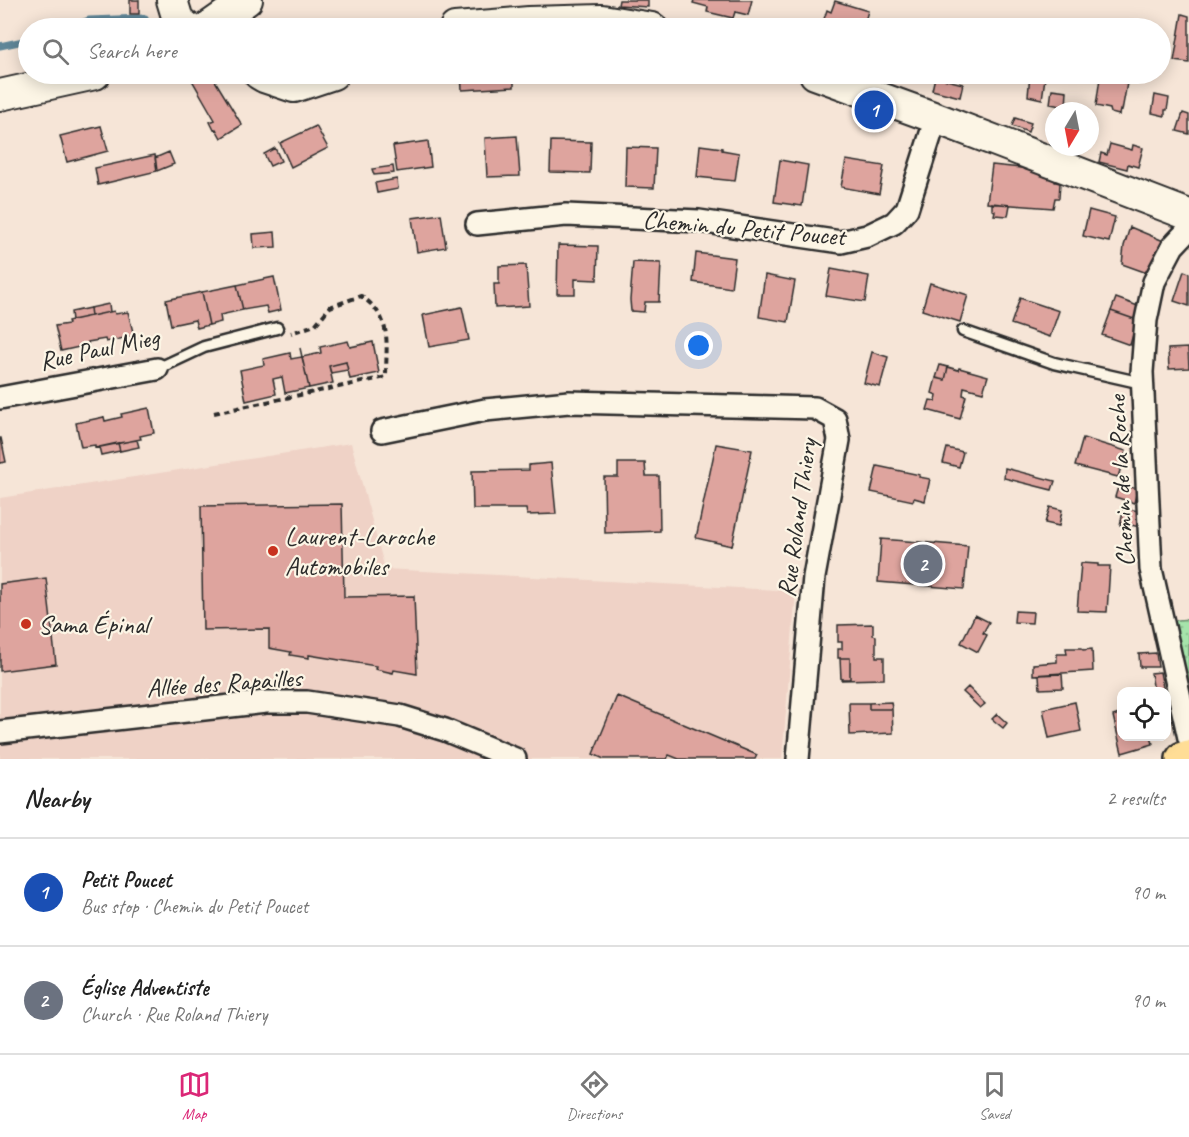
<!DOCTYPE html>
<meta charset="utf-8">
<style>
:root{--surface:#fff;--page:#f6f6f6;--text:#222;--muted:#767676;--line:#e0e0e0;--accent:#db2777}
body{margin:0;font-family:Caveat,sans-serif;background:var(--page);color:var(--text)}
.controls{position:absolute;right:18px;bottom:18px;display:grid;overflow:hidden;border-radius:12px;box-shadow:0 3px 15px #0003}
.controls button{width:54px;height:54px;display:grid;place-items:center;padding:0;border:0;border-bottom:2px solid var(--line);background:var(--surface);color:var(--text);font:30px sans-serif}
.compass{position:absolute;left:1045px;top:102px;width:54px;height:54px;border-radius:50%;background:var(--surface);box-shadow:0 3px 15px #0003;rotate:190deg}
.you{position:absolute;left:699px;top:346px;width:21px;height:21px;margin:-15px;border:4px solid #fff;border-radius:50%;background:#1a73e8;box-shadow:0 0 0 9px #1a73e833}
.badge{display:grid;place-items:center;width:39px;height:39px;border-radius:50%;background:var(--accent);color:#fff;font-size:20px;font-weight:700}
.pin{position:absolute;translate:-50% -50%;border:3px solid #fff;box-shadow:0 2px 6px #0006}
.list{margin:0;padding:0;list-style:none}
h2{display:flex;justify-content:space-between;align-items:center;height:78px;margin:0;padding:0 24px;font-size:26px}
h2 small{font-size:20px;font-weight:400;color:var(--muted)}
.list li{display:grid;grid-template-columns:39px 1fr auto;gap:18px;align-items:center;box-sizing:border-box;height:108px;padding:0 24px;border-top:2px solid var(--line)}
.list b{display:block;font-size:22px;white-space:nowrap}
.list p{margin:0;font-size:20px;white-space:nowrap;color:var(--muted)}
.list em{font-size:20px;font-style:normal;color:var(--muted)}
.icon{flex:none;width:33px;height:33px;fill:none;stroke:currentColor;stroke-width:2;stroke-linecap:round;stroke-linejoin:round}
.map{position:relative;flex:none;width:1189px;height:759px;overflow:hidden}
.search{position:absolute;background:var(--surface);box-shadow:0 3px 15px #0003;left:18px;right:18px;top:18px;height:66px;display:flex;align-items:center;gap:15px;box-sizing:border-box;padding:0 21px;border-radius:33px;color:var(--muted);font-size:22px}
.sheet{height:294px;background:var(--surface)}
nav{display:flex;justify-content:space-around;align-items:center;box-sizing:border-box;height:84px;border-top:2px solid var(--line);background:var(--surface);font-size:16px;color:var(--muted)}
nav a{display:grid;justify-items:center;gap:3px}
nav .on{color:var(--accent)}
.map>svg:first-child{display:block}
</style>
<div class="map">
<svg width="1189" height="759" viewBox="0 0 1189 759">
<defs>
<pattern id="grass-dots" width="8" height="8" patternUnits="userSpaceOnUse" patternTransform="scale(1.5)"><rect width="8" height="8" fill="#a6e4ab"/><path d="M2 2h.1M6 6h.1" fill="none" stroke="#8fc493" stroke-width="1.8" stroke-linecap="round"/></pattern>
</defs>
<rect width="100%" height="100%" fill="#f6e5d7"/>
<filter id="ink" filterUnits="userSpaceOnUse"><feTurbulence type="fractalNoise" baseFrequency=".0167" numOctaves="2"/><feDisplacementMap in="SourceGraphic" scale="12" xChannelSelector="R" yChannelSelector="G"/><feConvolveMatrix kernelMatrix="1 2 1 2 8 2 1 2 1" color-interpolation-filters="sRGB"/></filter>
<g filter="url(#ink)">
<path fill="#efd2c6" d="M 351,443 L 385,569 L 796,591 L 782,759 L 0,759 L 0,498 Z"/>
<path fill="url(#grass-dots)" stroke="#68886b" stroke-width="1.5" d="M 1189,619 L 1189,706 L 1168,621 Z"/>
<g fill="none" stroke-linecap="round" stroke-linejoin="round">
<path stroke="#5e8698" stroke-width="7" d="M 69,28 L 89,20 L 145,18
M 0,46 L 28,40"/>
</g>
<path fill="#dea49e" stroke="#2b2b2b" stroke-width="1.5" d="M 130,0 L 139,0 L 139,14 L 130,14 Z
M 619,0 L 648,0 L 648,7 L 618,5 Z
M 694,0 L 752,0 L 748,15 L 735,12 L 733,18 L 707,12 L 708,7 L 693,3 Z
M 835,1 L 868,11 L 863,28 L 821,28 L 827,10 L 831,12 Z
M 1182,14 L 1189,16 L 1189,63 L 1174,61 Z
M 203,74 L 211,74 L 242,125 L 221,138 L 216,129 L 214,130 L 210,122 L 215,120 L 192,80 Z
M 461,74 L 476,74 L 476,76 L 484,76 L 484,74 L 514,74 L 514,87 L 462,90 Z
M 1103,74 L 1127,75 L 1126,83 L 1102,79 Z
M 1030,75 L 1045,78 L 1042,99 L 1028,96 Z
M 935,77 L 963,84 L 960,97 L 932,90 Z
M 1100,78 L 1127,83 L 1122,111 L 1120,110 L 1119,115 L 1111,113 L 1110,109 L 1096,106 Z
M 1052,89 L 1067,91 L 1066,107 L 1050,104 Z
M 1155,95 L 1169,98 L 1167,110 L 1165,110 L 1165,116 L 1152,113 Z
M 1183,113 L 1189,115 L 1189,134 L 1177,131 Z
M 1015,118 L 1031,123 L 1028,132 L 1012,126 Z
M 101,126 L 108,151 L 67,162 L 60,136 Z
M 316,126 L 328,148 L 291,167 L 280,143 Z
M 517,136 L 520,176 L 487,177 L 485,138 Z
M 428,141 L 431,167 L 397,172 L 393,146 Z
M 551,141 L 591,142 L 590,173 L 550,172 Z
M 1110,144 L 1132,150 L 1133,145 L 1143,148 L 1138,167 L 1128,164 L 1127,169 L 1099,162 L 1101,153 L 1107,155 Z
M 700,145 L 722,148 L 722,150 L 739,153 L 735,181 L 697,177 Z
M 626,147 L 656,148 L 654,188 L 625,187 Z
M 275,148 L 281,161 L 270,166 L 264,154 Z
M 169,152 L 174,164 L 157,171 L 155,158 Z
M 155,155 L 157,171 L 98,185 L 95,168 Z
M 780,160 L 808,165 L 802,206 L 774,202 Z
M 846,160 L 884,166 L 879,194 L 841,187 Z
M 992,165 L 1021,168 L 1055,178 L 1055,182 L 1060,183 L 1059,198 L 1055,198 L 1053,208 L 987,203 Z
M 393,166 L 394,173 L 374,175 L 372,169 Z
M 397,179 L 398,189 L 377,193 L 375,183 Z
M 992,203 L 1010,205 L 1008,216 L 994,215 L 995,211 L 992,210 Z
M 1089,210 L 1115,217 L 1109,242 L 1083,236 Z
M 441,214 L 446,247 L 417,252 L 412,218 Z
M 1130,227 L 1166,242 L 1150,274 L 1122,264 L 1124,246 Z
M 275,232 L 276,247 L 254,248 L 253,234 Z
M 558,245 L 598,246 L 597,280 L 575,279 L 575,294 L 557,294 Z
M 696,253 L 735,258 L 731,288 L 693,282 Z
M 633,262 L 661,263 L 659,302 L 645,302 L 644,312 L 631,311 L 630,300 Z
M 526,265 L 529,306 L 495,308 L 494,284 L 499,284 L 499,266 Z
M 831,269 L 869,276 L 865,302 L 826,296 Z
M 1184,271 L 1189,273 L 1189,306 L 1174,301 Z
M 765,275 L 795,281 L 788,322 L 759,317 Z
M 274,277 L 281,310 L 268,313 L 266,306 L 243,310 L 237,285 Z
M 930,283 L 968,295 L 960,322 L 922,310 Z
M 237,285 L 243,310 L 220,315 L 221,322 L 209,325 L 202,292 Z
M 202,292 L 209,325 L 197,328 L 195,320 L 171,325 L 166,300 Z
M 1020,298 L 1059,311 L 1050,337 L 1011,324 Z
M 1116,298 L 1138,306 L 1134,319 L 1111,311 Z
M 109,304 L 110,312 L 91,316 L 90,308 Z
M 462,307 L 469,340 L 429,347 L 423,315 Z
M 90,308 L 91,316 L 72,320 L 71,312 Z
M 114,311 L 115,314 L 128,312 L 134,336 L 106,342 L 105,339 L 88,342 L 88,345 L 61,351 L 55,326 L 69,324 L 68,321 L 72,320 Z
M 1111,311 L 1137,320 L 1130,345 L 1102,335 Z
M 348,341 L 350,347 L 373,342 L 379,373 L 350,379 L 346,362 L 329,366 L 333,383 L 309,388 L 302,357 L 321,353 L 320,347 Z
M 300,348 L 309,388 L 285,393 L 282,377 L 273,379 L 276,394 L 246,401 L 240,370 L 264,365 L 263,359 L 290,353 L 291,359 L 302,357 Z
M 1188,348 L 1189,368 L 1169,369 L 1168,349 Z
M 872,352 L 888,357 L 880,387 L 864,383 Z
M 346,362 L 348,370 L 331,373 L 329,366 Z
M 940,365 L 948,367 L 945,380 L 936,378 Z
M 948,367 L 958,370 L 959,368 L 988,376 L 983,392 L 964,387 L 963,395 L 966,396 L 960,419 L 927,410 L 930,400 L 936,401 L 937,395 L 932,393 L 936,378 L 945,380 Z
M 149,408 L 154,433 L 140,436 L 141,439 L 95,448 L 95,445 L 81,447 L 76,423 L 104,417 L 105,421 L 122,417 L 121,414 Z
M 0,438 L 1,438 L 6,462 L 0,463 Z
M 1083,438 L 1126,451 L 1118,477 L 1075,466 Z
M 137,440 L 139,447 L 120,451 L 118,443 Z
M 118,443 L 120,451 L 101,455 L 99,447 Z
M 716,444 L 752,450 L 732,546 L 696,538 Z
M 947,448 L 963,452 L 959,467 L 943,463 Z
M 551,463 L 556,514 L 527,515 L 526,509 L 473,509 L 472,471 L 529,470 L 529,465 Z
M 618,463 L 645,463 L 646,476 L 659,476 L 660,531 L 605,533 L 604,477 L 618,477 Z
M 877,466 L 920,475 L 919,477 L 930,479 L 925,501 L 914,498 L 913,501 L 871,492 Z
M 1005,468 L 1055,481 L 1052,490 L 1004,478 Z
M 1119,484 L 1137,489 L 1134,503 L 1115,497 Z
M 342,504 L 344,597 L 414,596 L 417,674 L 394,670 L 393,673 L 375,669 L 376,666 L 309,655 L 309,658 L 290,655 L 291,652 L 269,648 L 269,629 L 203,630 L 201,506 Z
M 1050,507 L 1062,510 L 1059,526 L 1045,523 Z
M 1124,508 L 1139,511 L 1140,527 L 1131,525 L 1130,527 L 1120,525 Z
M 881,539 L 968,546 L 964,589 L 878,582 Z
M 1081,563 L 1098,564 L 1098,566 L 1110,566 L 1107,612 L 1077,611 Z
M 46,578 L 56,664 L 0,671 L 0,584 Z
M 1015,611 L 1033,612 L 1032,623 L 1014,622 Z
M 975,615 L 989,622 L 983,633 L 987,635 L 978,652 L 961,643 Z
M 873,624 L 873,635 L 876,636 L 876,657 L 884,657 L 884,679 L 841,680 L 850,679 L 850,658 L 838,658 L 838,649 L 842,649 L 842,642 L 838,642 L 838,625 Z
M 1066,648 L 1082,648 L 1083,650 L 1092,649 L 1093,671 L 1033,675 L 1033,664 L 1057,662 L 1057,654 L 1067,654 Z
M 1156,653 L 1158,667 L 1140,667 L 1139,654 Z
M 840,658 L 850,658 L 850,679 L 841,679 Z
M 1160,672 L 1164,692 L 1154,692 L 1151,673 Z
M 1062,674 L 1063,688 L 1040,689 L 1039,675 Z
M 968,687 L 985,704 L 980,708 L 963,692 Z
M 617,696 L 757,755 L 755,759 L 679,759 L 669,755 L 667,759 L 604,759 L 593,754 Z
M 891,702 L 892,709 L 869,709 L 869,703 Z
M 1075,702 L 1081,731 L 1049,738 L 1043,709 Z
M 849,703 L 869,703 L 869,709 L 892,709 L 893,733 L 850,735 Z
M 1122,713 L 1122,736 L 1151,736 L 1153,744 L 1122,753 L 1113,716 Z
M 997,714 L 1007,723 L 1003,728 L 992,719 Z"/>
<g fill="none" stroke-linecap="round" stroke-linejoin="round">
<defs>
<path id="lane" d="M 963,331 L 1054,363 L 1142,383
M 157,369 L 204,347 L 277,328"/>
<path id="street" d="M 477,224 L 566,215 L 699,221 L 841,242 L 867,236 L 894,223 L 907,209 L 936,118
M 1189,229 L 1173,246 L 1154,282 L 1146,320 L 1142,372 L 1151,569 L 1189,738
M 0,398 L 157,369
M 382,431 L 485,410 L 569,402 L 815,408 L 835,419 L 839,440 L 814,577 L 798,759
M 0,732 L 266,702 L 307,702 L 400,716 L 445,730 L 515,759"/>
<path id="secondary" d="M 172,0 L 178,20 L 188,28
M 207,28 L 247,0
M 455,28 L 529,22 L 602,20 L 652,28
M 259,74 L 264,77 L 294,87 L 333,74
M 815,74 L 936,118 L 1189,215
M 0,95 L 95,74"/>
<path id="primary" d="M 1183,759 L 1189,757"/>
</defs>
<use href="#lane" stroke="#2b2b2b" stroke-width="15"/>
<use href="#street" stroke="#2b2b2b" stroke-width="26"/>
<use href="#secondary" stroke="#2b2b2b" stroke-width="34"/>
<use href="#primary" stroke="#2b2b2b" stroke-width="38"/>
<path stroke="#2b2b2b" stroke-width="4" stroke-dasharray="6 4.5" stroke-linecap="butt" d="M 214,413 L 386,377 C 386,342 393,318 361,296 L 330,307 L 315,325 L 291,333"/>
<use href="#lane" stroke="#fcf5e5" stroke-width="10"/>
<use href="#street" stroke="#fcf5e5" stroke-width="21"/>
<use href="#secondary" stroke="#fcf5e5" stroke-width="30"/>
<use href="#primary" stroke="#ffdd96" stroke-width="33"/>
</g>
</g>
<g fill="#c8321e" stroke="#fcf5e5" stroke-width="2">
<circle cx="273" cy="551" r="6"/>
<circle cx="26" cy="624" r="6"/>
</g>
<g text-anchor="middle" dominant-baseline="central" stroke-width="4.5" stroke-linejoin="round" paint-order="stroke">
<g font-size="26" fill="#2b2b2b" stroke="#fcf5e5">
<text transform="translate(744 228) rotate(5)">Chemin du Petit Poucet</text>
<text transform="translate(99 349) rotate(-12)">Rue Paul Mieg</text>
<text transform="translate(1121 481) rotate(-93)">Chemin de la Roche</text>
<text transform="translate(797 518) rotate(-82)">Rue Roland Thiery</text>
<text transform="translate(224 683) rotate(-4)">Allée des Rapailles</text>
</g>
<g font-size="26" fill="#2b2b2b" stroke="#fcf5e5" text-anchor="start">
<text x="285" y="536">Laurent-Laroche<tspan x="285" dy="30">Automobiles</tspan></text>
<text x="38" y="624">Sama Épinal</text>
</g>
</g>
</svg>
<div class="controls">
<button><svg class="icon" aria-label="locate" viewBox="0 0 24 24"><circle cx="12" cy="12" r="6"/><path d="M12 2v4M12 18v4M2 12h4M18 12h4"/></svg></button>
</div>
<svg class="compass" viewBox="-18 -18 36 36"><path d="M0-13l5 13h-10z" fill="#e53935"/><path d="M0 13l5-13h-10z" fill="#767676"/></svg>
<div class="you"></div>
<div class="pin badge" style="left:874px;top:110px;background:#1a4fb4">1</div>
<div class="pin badge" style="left:923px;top:564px;background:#6b7280">2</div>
<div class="search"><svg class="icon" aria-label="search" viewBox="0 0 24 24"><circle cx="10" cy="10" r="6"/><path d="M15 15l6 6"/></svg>Search here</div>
</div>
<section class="sheet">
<h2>Nearby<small>2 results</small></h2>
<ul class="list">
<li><span class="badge" style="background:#1a4fb4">1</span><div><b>Petit Poucet</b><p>Bus stop · Chemin du Petit Poucet</p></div><em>90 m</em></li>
<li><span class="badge" style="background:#6b7280">2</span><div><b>Église Adventiste</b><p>Church · Rue Roland Thiery</p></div><em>90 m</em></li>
</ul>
</section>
<nav>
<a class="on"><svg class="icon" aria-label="map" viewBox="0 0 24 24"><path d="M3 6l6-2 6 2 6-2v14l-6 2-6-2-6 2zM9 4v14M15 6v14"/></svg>Map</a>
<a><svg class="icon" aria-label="directions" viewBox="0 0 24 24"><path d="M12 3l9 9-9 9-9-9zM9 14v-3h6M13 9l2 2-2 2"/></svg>Directions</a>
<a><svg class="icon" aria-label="saved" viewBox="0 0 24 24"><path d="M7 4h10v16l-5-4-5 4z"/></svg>Saved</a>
</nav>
